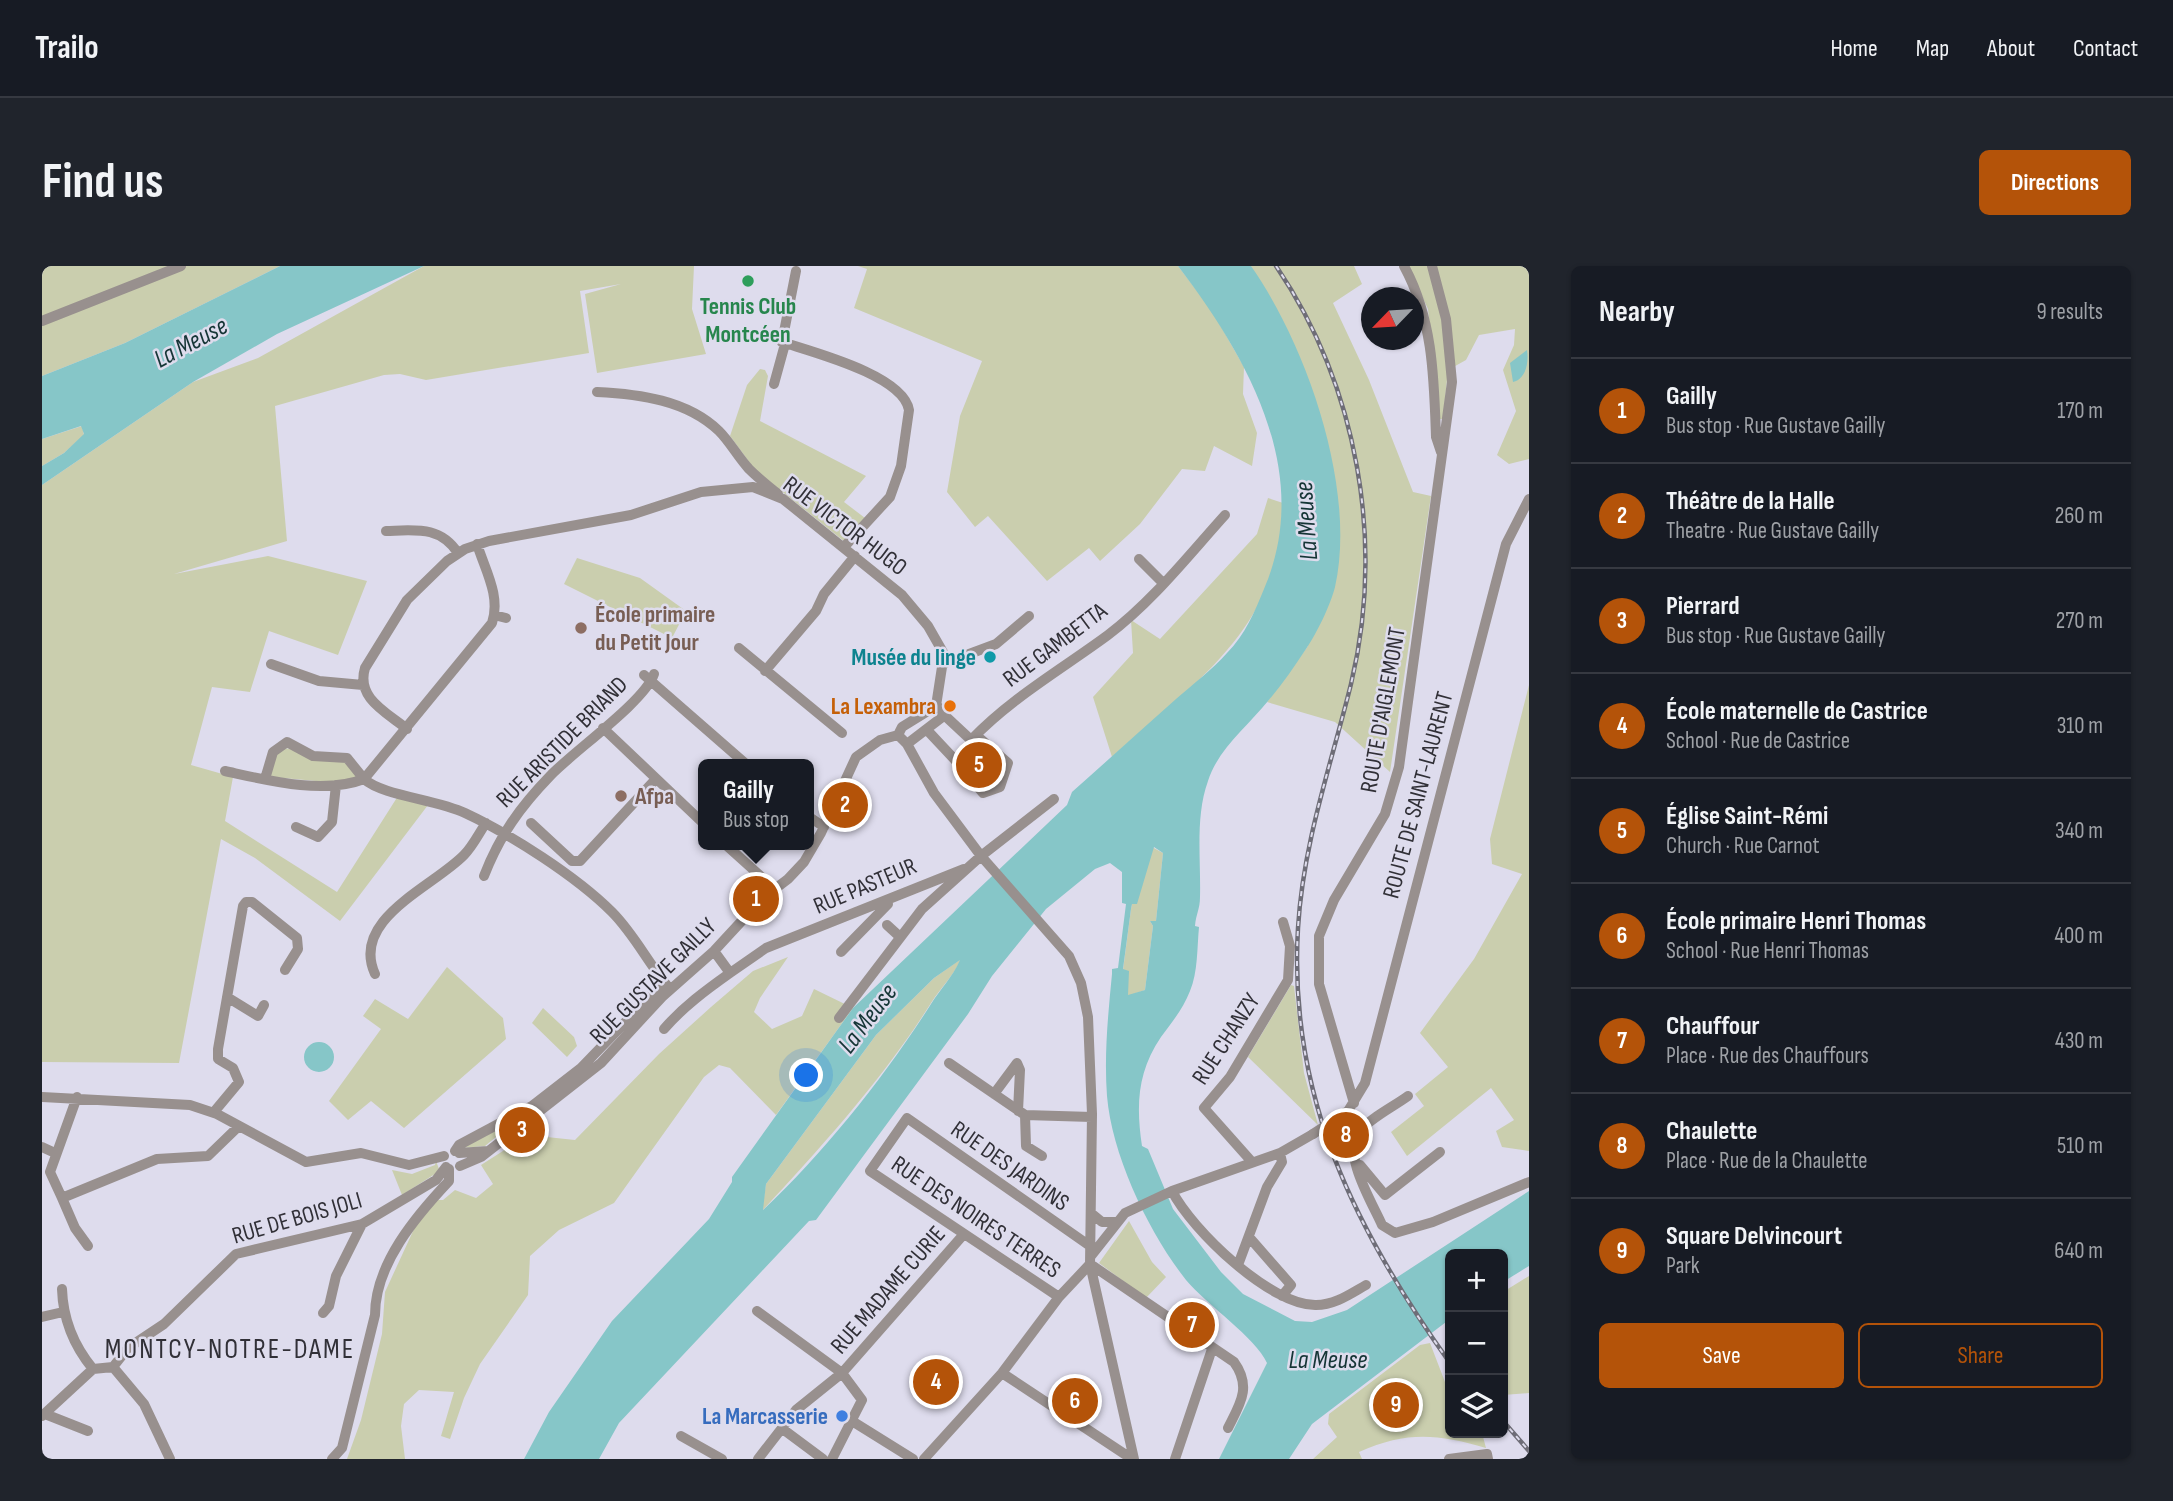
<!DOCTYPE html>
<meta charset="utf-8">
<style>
:root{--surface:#171b24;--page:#20242c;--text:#f1f3f6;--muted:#9ea1a6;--line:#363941;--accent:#b45309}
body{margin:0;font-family:"Sofia Sans Condensed",sans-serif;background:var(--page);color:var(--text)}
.controls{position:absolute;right:21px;bottom:21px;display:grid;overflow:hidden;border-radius:10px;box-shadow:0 2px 5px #0004}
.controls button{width:63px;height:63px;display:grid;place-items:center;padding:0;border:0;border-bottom:2px solid var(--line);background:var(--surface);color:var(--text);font:35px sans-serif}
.compass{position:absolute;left:1319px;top:21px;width:63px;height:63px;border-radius:50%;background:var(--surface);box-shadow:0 2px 5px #0004;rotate:245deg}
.you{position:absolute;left:765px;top:810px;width:24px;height:24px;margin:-18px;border:5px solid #fff;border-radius:50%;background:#1a73e8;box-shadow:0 0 0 10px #1a73e833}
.badge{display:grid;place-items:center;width:46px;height:46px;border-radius:50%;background:var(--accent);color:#fff;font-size:23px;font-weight:700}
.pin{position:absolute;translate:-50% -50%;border:4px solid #fff;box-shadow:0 2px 7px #0006}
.popup{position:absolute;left:656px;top:493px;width:116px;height:91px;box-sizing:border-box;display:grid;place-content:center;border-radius:10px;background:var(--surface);filter:drop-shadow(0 2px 5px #0005);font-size:23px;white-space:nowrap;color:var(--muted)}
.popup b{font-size:26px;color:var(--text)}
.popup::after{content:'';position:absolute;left:50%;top:100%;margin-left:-14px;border:14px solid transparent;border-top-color:var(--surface)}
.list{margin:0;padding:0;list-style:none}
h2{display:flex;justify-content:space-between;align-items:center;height:91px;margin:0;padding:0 28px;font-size:30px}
h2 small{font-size:23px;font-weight:400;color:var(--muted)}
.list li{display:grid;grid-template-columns:46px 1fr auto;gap:21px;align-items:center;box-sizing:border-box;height:105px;padding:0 28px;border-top:2px solid var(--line)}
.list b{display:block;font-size:26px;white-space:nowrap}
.list p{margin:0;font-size:23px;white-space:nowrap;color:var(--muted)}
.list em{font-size:23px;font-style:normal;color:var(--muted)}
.actions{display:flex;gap:14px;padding:21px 28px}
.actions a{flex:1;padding:16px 0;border:2px solid var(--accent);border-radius:10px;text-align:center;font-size:24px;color:var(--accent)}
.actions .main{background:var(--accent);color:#fff}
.icon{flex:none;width:38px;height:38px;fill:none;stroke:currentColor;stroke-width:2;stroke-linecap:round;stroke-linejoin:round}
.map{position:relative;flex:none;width:1487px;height:1193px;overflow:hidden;border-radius:10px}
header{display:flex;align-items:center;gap:42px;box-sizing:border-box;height:98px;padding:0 35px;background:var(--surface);border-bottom:2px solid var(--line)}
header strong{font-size:33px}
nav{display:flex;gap:38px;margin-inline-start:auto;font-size:24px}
.intro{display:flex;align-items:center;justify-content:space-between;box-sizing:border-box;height:168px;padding:0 42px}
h1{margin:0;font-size:49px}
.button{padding:18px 32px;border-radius:10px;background:var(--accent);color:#fff;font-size:24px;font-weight:700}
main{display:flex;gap:42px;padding:0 42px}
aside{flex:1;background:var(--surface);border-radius:10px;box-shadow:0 2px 5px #0004}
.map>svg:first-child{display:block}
</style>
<header>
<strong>Trailo</strong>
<nav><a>Home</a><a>Map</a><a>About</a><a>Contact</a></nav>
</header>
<div class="intro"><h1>Find us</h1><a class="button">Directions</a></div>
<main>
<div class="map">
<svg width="1487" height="1193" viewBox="0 0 1487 1193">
<rect width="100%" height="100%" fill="#dedced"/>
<path fill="#caceae" d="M 0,0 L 238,0 L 83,77 L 0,110 Z
M 382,0 L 652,0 L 650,43 L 664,88 L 555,107 L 543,28 L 579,18 L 538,25 L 547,87 L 384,114 L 358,108 L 342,109 L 233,140 L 245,275 L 132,308 L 226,290 L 325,315 L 296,389 L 227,365 L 208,426 L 170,421 L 149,499 L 191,511 L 183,555 L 295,626 L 356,530 L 386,539 L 298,655 L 213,592 L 179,573 L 137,797 L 0,796 L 0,219 L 151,116 L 216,92 Z
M 816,0 L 1136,0 L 1169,43 L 1202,101 L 1201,128 L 1215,167 L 1210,200 L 1172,180 L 1163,205 L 1140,203 L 1098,258 L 1058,295 L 1047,282 L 1005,315 L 946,250 L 933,261 L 905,226 L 918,150 L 940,95 L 812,42 L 825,3 Z
M 1209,0 L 1312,0 L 1320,18 L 1291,37 L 1327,114 L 1371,226 L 1389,230 L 1348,506 L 1293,456 L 1225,436 L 1266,380 Z
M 1366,0 L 1487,0 L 1487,193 L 1467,198 L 1455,189 L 1474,145 L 1461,104 L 1472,79 L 1473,63 L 1437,69 L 1424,94 L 1406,104 L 1401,153 L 1397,153 L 1386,43 Z
M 718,103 L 723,104 L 726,110 L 718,155 L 824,210 L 802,236 L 823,252 L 803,276 L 713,204 L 691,174 L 688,170 L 705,119 Z
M 40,160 L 42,169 L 22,187 L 0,200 L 0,173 Z
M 1226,232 L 1241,237 C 1239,256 1239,278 1234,296 C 1209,383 1134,433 1070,491 L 1051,431 L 1091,387 L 1089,354 L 1118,373 L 1215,268 Z
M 535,292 L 598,312 L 644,345 L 630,372 L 522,318 Z
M 1487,419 L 1487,885 L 1460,881 L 1454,865 L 1472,854 L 1449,822 L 1365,890 L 1349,866 L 1382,840 L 1373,828 L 1406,801 L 1378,767 L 1432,693 L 1480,608 L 1450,598 L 1448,573 Z
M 237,481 L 299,492 L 316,511 L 296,517 L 230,511 L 227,510 Z
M 1110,581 L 1121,587 L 1114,655 L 1108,655 L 1111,660 L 1103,724 L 1086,730 L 1081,704 L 1089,643 L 1090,638 L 1094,638 Z
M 746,691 L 718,732 L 712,746 L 730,763 L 760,750 L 772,723 L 811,742 L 734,849 L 688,802 L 677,799 L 662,811 L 572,937 L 517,964 L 488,990 L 486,1029 L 438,1098 L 422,1132 L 408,1173 L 399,1170 L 412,1126 L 377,1124 L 362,1138 L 359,1160 L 363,1193 L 305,1193 L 319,1154 L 340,1068 L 343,1026 L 378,950 L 394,934 L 401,934 L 413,924 L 434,932 L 451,918 L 439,899 L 486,869 L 533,874 L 617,788 L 669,741 L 711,705 Z
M 919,693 C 911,711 899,721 889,737 C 841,813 781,879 720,945 L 724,918 L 834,769 L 892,712 Z
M 405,701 L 461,752 L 464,773 L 362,862 L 329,835 L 306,854 L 287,835 L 339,763 L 321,750 L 333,733 L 366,753 Z
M 1249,719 L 1252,720 L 1262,807 L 1276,859 L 1206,791 Z
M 501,742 L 532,771 L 535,780 L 525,791 L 490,757 Z
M 476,853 L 443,880 L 420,882 Z
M 394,895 L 397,903 L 393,908 L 360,929 L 350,904 L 370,908 L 393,899 Z
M 1087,955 L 1110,996 L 1124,1011 L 1104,1032 L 1057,997 Z
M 1487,1010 L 1487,1127 L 1461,1129 L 1461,1026 Z
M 1388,1077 L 1408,1129 L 1408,1167 L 1440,1167 L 1444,1182 C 1395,1168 1365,1165 1317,1186 L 1320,1193 L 1271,1193 L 1295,1171 L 1286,1158 L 1287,1148 L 1378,1079 Z"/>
<path fill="#86c6c8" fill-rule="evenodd" d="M 238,0 L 382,0 L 235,68 L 151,116 L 0,219 L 0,200 L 22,187 L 42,168 L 39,160 L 0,173 L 0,110 L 83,77 Z
M 1136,0 L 1209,0 C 1265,80 1315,223 1293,321 C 1288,340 1275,367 1264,383 C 1252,401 1240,419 1226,435 C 1206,460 1176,483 1166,515 C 1153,551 1159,593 1158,631 C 1158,643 1154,648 1153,660 L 1157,661 C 1155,682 1156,706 1148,725 C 1141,743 1130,756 1119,771 C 1095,806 1094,840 1100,880 L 1106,883 L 1131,943 L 1179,1006 L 1201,1028 L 1253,1055 L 1270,1056 L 1305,1044 L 1487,925 L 1487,1000 L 1461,1016 L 1461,988 L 1408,988 L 1408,1053 L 1270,1158 L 1247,1193 L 1177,1193 L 1225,1097 C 1214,1072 1165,1039 1144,1014 C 1107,967 1070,890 1065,830 C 1062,789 1066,749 1070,708 L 1070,703 L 1076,702 L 1084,638 L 1080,637 L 1080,606 L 1068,597 L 1053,603 L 1004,643 L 950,710 L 926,748 L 774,954 L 767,955 L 577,1157 L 557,1193 L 482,1193 L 507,1146 L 570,1055 L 667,953 L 690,916 L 690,911 L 811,742 L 1025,539 L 1030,526 C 1065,495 1099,464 1134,433 C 1151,418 1170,404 1185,387 C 1203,369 1213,345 1222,323 C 1272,207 1206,92 1136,0 ZM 1112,581 L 1121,587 L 1114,655 L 1108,655 L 1111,660 L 1103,724 L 1086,729 L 1087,705 L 1081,703 L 1089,643 L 1090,638 L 1095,638 ZM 918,694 C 910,712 899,722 889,738 C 844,809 782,887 721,944 L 724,918 L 834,769 L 892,712 Z
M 1485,84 C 1487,96 1484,113 1471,116 L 1468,97 Z
M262 791a15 15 0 1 1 30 0a15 15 0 1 1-30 0Z"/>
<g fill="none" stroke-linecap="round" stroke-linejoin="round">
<path stroke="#98908e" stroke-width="10" d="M 1362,0 C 1391,53 1392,112 1394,171 L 1399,186
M 754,5 L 740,76 C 770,86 861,109 867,144 L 859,200 L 848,231 L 802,281
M 0,55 L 139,0
M 732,118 L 743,78
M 555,126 C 597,128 645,134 677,165 C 688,176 696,191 707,203 C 716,212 726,220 736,228
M 344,265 C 375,264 398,260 416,287
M 1097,293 L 1121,317
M 452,349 L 464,352
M 697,382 L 800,467
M 903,397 L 954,378 L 987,350
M 229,398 L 277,415 L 321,419
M 723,405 L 774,345 L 782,328 L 813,290
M 602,409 L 704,498
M 561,462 L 662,558
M 365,463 C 344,446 314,432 323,402 L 365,334 L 405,295 L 423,283 L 447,275 L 589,249 L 659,226 L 711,221 L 741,233 L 860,329 L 886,360 L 902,388 L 894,440
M 885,464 L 914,495 L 930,479 L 929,474 L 899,446
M 856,469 L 860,461 L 894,440
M 929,474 C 969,432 1020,403 1066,369 C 1110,336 1146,290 1183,249
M 865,478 L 899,452 L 898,442
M 914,495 L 941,527 L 958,521 L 966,497 L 934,469
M 183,505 C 224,514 281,529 322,513 C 341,530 394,533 423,547 C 468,568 534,610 570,646 C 593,669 607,699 628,723
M 223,513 L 231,486 L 245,476 L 271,490 L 305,492 L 322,513 L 327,507 L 450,357 C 459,330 443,304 435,278
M 766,550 L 782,561
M 489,557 L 530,595 L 538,595 L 613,514
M 254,561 L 276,571 L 290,556 L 294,519
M 684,579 L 734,624
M 442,610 C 458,569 478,541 509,509 C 532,485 603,435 612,408
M 845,659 L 857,670
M 672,685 L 688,707 L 724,682 L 922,603
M 799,686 L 846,638
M 333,708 C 308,653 391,621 422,589 C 431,580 437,567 444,557
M 185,731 L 216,750 L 222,739
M 797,752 L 880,643 L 939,590 L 1012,533
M 622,763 C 641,741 664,724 688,707
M 907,797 L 983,849 L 1050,851
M 952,828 L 975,797 L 978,804 L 976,845
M 1366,830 C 1351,841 1328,852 1317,866 C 1299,887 1331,938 1340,959 L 1353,967 L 1391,956 L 1487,916
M 0,831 L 148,839 L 175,848 L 264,896 L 319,887 L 367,899 L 402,890
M 35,831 L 8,906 L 20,932 L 115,893 L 166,890 L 197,860
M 1312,837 L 1277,718 L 1277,670 L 1292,634 L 1343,548 L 1357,501 L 1410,116 L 1404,53 L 1390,0
M 1306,845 L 1318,864
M 172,846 L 197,816 L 191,802 L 176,793 L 176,783 L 201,640 L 204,636 L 210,636 L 255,672 L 256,683 L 243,704
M 983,849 L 984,880 L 1000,890
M 1291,855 L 1306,845 L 1323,817 L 1464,278 L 1487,233
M 0,881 L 13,887
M 413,885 L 417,879 L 490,840 L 539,802 L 622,716
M 417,887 L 446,885
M 1210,896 L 1162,842 L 1188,811 L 1246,714 L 1248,680 L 1241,656
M 1318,899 L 1343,929 L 1398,886
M 418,900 L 439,891 L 559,797 L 620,731 L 672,685 L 721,632 L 746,613 L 762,596 L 779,567 L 814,491 L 838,474 L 856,469 L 865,478 L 892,527 L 939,590 L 1027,690 L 1039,717 L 1046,751 L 1050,848 L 1048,998 L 1092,1193
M 1130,925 C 1150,964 1229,1040 1274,1039 C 1293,1039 1308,1028 1324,1019
M 20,932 L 33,962 L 46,980
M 1049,947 L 1060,956 L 1075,956
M 1207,971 L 1249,1019 L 1240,1030
M 1049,990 L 1083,947 L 1130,925 L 1238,887 L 1271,868
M 1048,998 L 1192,1096 C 1210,1121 1198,1138 1186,1162
M 1196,999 L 1225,921 L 1240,896 L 1238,887
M 20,1023 C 21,1054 32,1080 51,1103
M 1017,1031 L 828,905 L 865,852 L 1048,980
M 715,1045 L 800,1107 L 820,1134 L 790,1193
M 281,1047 L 287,1040 L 294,1010 L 320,958
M 0,1051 L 21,1046
M 71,1101 L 102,1138 L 128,1193
M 960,1107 L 1090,1193
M 3,1148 L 46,1165
M 0,1150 L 51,1103 L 71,1101 L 86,1082 L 122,1058 L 194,988 L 320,958 L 394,914 L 404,901
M 810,1155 L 871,1193
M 742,1164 L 781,1193
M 639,1170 L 680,1193
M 290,1193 L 300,1182 L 333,1049 C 333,998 374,950 407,915 L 407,903
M 716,1193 L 754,1144 L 800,1107 L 922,968
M 882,1193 L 960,1107 L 1017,1031 L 1048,998
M 1133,1193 L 1170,1083
M 1407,1193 L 1445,1188 L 1446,1193"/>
<defs>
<path id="rail" d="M 1234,0 C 1316,121 1343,276 1309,418 C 1289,499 1261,577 1256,662 C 1246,830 1313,964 1408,1097
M 1461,1155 L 1487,1185"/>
</defs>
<use href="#rail" stroke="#6e6d77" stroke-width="4.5"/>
<use href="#rail" stroke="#dedced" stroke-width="2" stroke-dasharray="5" stroke-linecap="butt"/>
<path stroke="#98908e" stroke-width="10" d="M 1271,868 L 1291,855"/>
</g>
<circle fill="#2e9e5b" stroke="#dedced" stroke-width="2.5" cx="706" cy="15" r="7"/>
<g fill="#8d6e63" stroke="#dedced" stroke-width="2.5">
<circle cx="539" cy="362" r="7"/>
<circle cx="579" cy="530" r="7"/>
</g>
<circle fill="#0f9aa8" stroke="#dedced" stroke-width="2.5" cx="948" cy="391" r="7"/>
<circle fill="#e8710a" stroke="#dedced" stroke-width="2.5" cx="908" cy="440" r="7"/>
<circle fill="#3f7fe0" stroke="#dedced" stroke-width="2.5" cx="800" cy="1150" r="7"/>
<g text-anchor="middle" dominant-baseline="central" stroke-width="5" stroke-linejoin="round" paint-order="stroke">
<g font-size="24" font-weight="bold" fill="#27864d" stroke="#dedced">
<text x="706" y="40">Tennis Club<tspan x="706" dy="28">Montcéen</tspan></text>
</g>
<g font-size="24" fill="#313037" stroke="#dedced">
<text transform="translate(803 260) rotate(37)">RUE VICTOR HUGO</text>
<text transform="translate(1013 379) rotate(-37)">RUE GAMBETTA</text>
<text transform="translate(1341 444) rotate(-80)">ROUTE D'AIGLEMONT</text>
<text transform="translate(520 476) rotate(-45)">RUE ARISTIDE BRIAND</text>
<text transform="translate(1376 529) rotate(-75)">ROUTE DE SAINT-LAURENT</text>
<text transform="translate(823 620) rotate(-23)">RUE PASTEUR</text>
<text transform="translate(611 715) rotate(-45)">RUE GUSTAVE GAILLY</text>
<text transform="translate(1184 773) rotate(-57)">RUE CHANZY</text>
<text transform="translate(968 900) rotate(35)">RUE DES JARDINS</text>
<text transform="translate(934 951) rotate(34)">RUE DES NOIRES TERRES</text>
<text transform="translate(255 952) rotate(-16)">RUE DE BOIS JOLI</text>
<text transform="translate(846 1024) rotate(-49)">RUE MADAME CURIE</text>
</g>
<g font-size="24" font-weight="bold" fill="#785e54" stroke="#dedced" text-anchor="start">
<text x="553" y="348">École primaire<tspan x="553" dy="28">du Petit Jour</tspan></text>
<text x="593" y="530">Afpa</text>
</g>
<g font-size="24" font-weight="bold" fill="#0d838f" stroke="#dedced" text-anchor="end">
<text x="934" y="391">Musée du linge</text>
</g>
<g font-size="24" font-weight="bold" fill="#c56008" stroke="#dedced" text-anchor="end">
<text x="894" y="440">La Lexambra</text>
</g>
<g font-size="24" font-weight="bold" fill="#366cbe" stroke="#dedced" text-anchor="end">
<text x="786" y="1150">La Marcasserie</text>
</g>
<g font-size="26" font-style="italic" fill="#153536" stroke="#dedced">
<text transform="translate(149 77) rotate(-28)">La Meuse</text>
<text transform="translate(1265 255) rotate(-94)">La Meuse</text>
<text transform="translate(826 753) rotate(-53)">La Meuse</text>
<text x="1286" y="1094">La Meuse</text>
</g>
<g font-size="28" letter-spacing="2" fill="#313037" stroke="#dedced">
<text x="188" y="1083">MONTCY-NOTRE-DAME</text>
</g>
</g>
</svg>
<div class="controls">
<button>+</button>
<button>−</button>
<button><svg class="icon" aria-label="layers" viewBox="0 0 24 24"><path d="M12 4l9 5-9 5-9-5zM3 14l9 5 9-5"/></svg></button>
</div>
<svg class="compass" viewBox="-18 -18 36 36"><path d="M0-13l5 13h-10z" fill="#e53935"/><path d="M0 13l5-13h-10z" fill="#9ea1a6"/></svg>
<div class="you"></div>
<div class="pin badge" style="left:714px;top:633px">1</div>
<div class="popup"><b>Gailly</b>Bus stop</div>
<div class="pin badge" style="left:803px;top:539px">2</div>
<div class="pin badge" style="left:480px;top:864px">3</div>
<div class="pin badge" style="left:894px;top:1116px">4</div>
<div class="pin badge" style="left:937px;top:499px">5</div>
<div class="pin badge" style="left:1033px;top:1135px">6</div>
<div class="pin badge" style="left:1150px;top:1059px">7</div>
<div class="pin badge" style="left:1304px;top:869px">8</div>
<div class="pin badge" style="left:1354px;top:1139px">9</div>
</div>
<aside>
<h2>Nearby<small>9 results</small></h2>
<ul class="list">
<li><span class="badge">1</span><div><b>Gailly</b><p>Bus stop · Rue Gustave Gailly</p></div><em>170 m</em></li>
<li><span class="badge">2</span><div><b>Théâtre de la Halle</b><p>Theatre · Rue Gustave Gailly</p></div><em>260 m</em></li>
<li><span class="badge">3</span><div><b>Pierrard</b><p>Bus stop · Rue Gustave Gailly</p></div><em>270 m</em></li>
<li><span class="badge">4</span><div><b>École maternelle de Castrice</b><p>School · Rue de Castrice</p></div><em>310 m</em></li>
<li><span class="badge">5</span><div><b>Église Saint-Rémi</b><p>Church · Rue Carnot</p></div><em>340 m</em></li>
<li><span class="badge">6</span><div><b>École primaire Henri Thomas</b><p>School · Rue Henri Thomas</p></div><em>400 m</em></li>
<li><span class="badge">7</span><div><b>Chauffour</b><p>Place · Rue des Chauffours</p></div><em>430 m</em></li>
<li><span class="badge">8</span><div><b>Chaulette</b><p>Place · Rue de la Chaulette</p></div><em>510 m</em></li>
<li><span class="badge">9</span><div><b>Square Delvincourt</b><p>Park</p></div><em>640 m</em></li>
</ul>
<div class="actions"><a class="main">Save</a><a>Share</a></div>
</aside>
</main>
